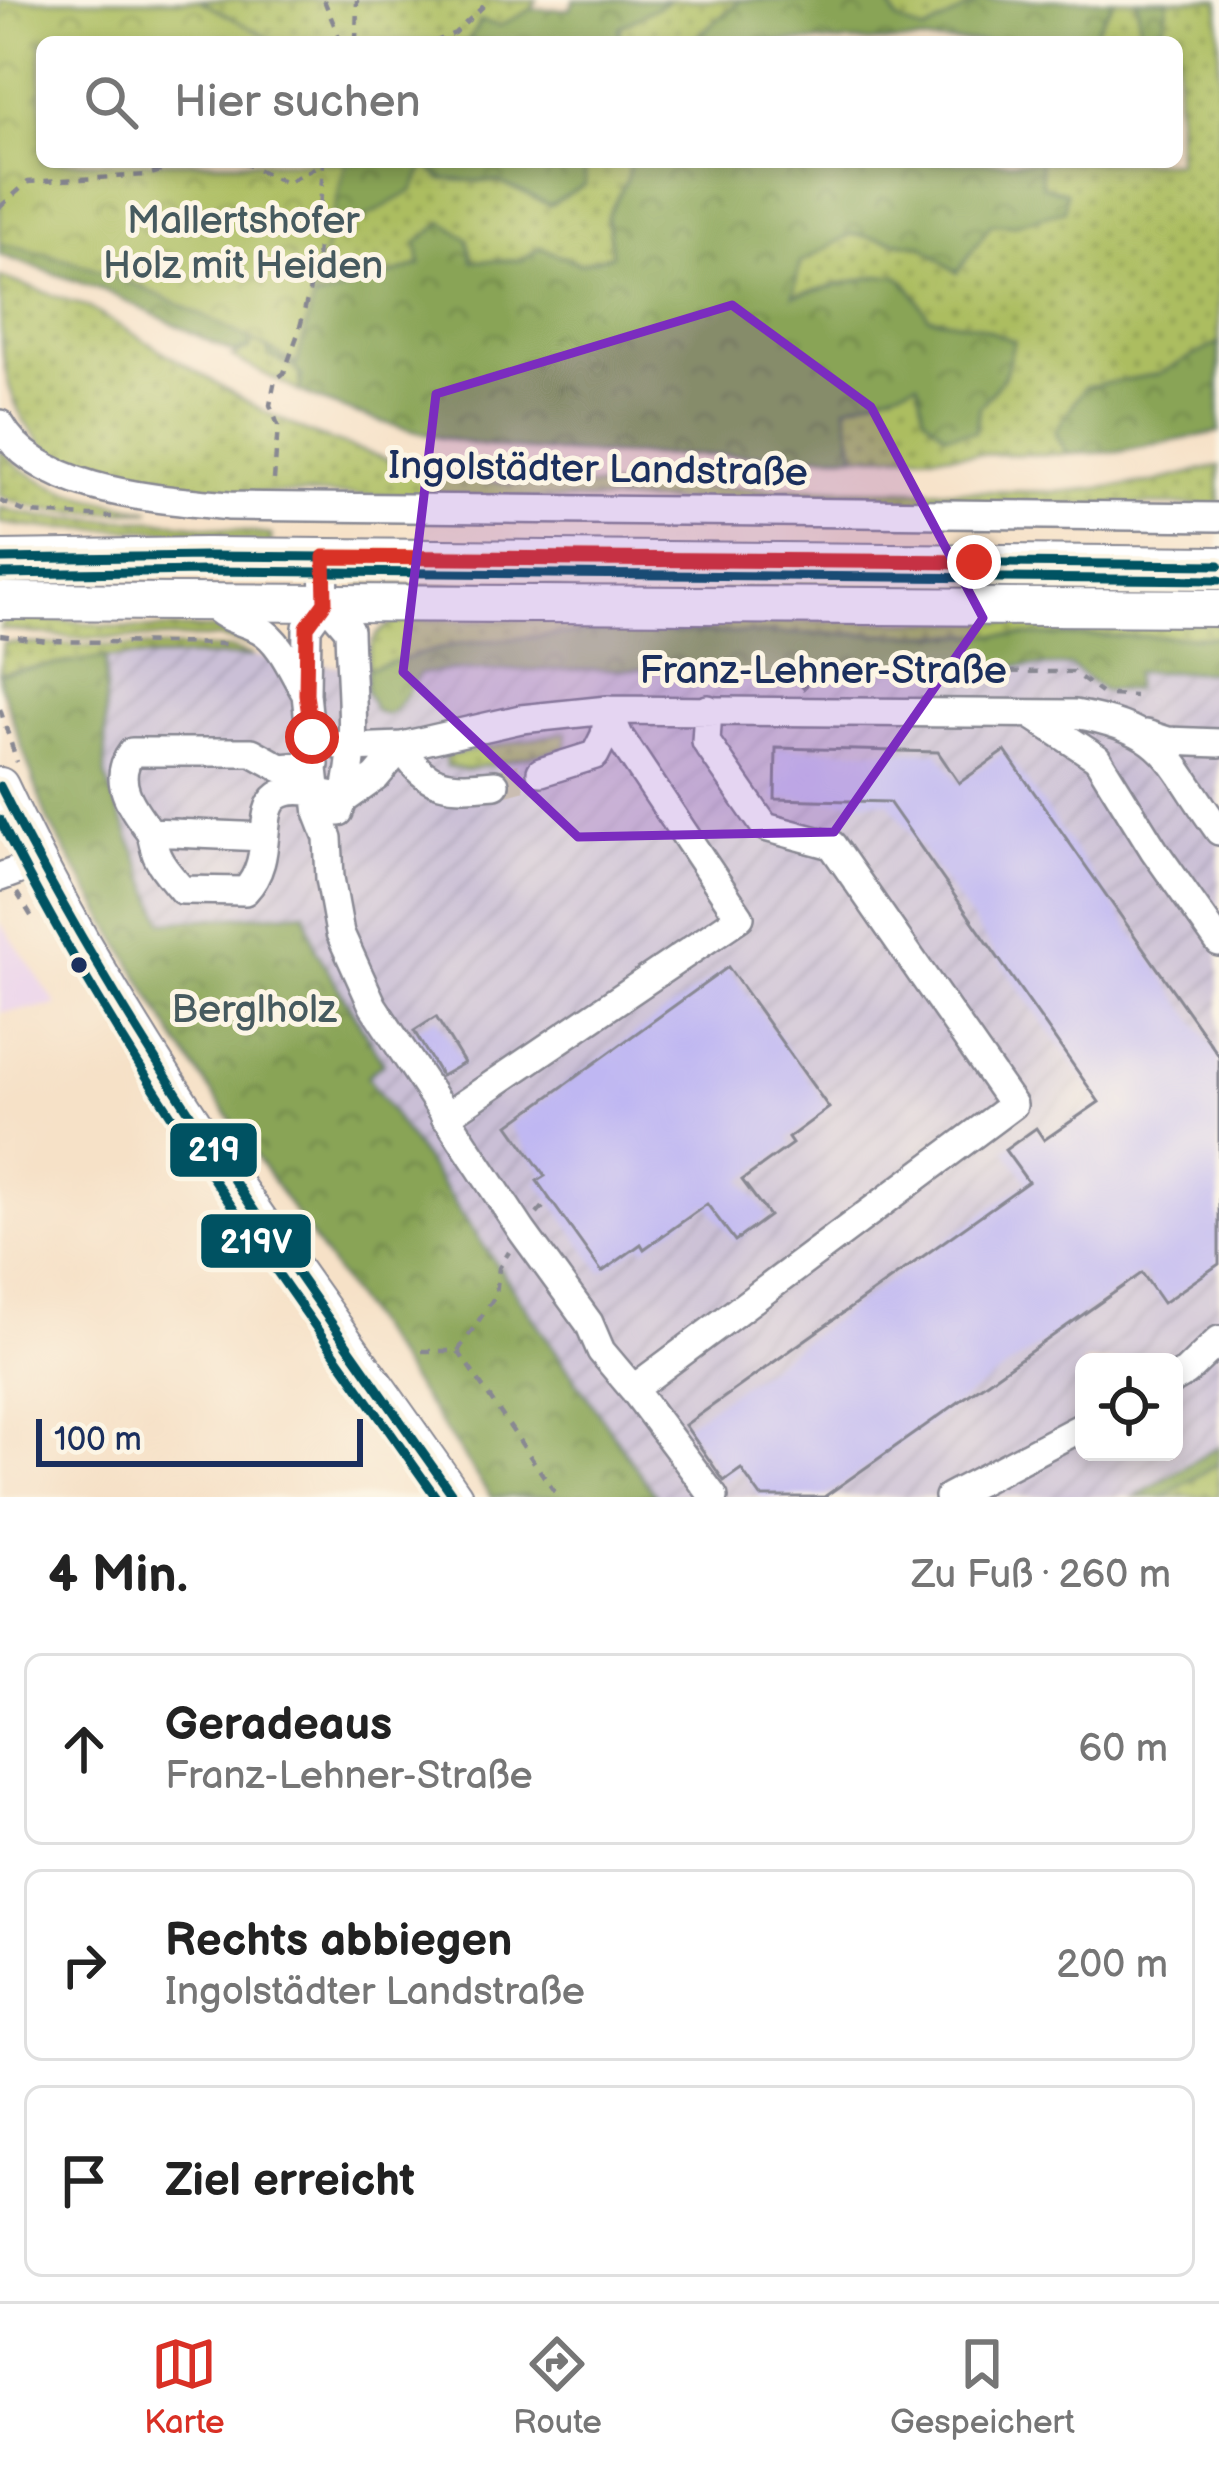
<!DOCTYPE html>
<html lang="de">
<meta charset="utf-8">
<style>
:root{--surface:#fff;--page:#f6f6f6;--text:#222;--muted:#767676;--line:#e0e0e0;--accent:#d93025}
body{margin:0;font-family:"Balsamiq Sans",sans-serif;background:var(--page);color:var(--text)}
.controls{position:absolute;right:36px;bottom:36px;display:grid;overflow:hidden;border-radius:18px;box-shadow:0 6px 18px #0003}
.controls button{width:108px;height:108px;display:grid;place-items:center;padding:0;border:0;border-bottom:3px solid var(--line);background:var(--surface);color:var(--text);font:60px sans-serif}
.scale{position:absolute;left:36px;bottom:30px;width:327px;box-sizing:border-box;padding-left:12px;border:6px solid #1b2f5e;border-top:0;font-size:33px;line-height:42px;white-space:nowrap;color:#1b2f5e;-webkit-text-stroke:9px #fcf5e5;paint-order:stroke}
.stop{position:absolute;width:36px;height:36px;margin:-27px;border:9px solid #d93025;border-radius:50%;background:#fff}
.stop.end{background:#d93025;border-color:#fff;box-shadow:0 3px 12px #0008}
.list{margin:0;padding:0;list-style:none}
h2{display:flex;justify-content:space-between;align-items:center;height:156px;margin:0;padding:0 48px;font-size:51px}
h2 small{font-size:39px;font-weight:400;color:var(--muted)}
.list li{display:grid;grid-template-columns:78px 1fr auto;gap:36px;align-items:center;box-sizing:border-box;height:192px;margin:0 24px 24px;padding:0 24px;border:3px solid var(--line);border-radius:18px}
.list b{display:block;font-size:45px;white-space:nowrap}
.list p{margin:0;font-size:39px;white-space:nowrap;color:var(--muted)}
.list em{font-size:39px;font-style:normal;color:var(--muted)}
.icon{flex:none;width:66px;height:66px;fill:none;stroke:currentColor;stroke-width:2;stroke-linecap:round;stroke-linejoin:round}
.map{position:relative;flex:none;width:1219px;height:1497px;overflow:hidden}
.search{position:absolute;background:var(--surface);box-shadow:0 6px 18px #0003;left:36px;right:36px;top:36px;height:132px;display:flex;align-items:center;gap:30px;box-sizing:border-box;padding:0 42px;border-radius:18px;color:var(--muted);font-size:45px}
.sheet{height:804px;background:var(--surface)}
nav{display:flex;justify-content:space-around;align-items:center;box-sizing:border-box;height:168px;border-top:3px solid var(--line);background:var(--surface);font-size:33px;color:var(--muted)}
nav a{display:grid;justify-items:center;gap:6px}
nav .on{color:var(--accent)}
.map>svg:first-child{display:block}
</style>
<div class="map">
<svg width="1219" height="1497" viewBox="0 0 1219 1497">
<defs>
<pattern id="industrial-furrows" width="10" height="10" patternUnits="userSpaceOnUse" patternTransform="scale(3)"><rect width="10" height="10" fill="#cabfd6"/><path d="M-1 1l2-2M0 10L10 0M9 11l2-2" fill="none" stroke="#ada4ba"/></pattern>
<pattern id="grass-dots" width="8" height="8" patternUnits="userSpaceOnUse" patternTransform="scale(3)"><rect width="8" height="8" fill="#acbd61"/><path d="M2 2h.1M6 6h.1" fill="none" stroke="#8b9a53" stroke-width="1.8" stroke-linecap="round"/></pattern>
<pattern id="forest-crowns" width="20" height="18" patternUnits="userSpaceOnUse" patternTransform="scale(3)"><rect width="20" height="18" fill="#89a457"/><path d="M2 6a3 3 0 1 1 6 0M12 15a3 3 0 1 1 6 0" fill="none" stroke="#6f864b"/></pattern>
<pattern id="park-crowns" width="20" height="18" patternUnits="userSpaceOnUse" patternTransform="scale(3)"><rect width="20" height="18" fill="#acbd61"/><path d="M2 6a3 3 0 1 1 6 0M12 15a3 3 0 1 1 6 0" fill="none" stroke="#8b9a53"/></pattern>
</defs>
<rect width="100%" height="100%" fill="#fcf5e5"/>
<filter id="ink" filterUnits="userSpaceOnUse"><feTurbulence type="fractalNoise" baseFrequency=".00833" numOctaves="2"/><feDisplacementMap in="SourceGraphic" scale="24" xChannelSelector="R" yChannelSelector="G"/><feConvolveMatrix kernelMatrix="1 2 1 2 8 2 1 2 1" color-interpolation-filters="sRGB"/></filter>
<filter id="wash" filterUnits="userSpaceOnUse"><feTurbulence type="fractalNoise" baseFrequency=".004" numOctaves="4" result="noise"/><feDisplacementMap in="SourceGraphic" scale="48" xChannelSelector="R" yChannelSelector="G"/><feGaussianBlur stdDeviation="2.7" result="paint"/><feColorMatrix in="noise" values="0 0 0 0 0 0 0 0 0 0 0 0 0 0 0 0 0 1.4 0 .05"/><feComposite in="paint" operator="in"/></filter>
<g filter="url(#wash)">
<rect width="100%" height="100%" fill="#f6e1c7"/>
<path fill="#ead1ec" d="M 0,922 L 58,1006 L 0,1012 Z"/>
<path fill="url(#industrial-furrows)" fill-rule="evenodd" d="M 253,656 L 367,669 L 366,691 L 395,709 L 420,674 L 448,671 L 665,669 L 799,682 L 819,666 L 1071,666 L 1102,690 L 1133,690 L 1134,672 L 1219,672 L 1219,1446 L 1135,1497 L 656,1497 L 366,1076 L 383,1063 L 316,950 L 305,913 L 163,923 L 105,776 L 106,657 ZM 1084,1362 L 1174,1362 L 1174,1452 L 1084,1452 Z"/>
<path fill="url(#grass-dots)" stroke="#647660" stroke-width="3" d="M 169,0 L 537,0 L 532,9 L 500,26 L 481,21 L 467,42 L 253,42 Z
M 670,0 L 741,0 L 691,42 L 619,42 L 620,27 Z
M 887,0 L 982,0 L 982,3 L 924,32 L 897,20 Z
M 1114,0 L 1137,0 L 1141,35 L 1163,25 L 1168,0 L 1219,0 L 1219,343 L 1158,374 L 1085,388 L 1055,432 L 1067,454 L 855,455 L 845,406 L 919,381 L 980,407 L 1005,375 L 975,325 L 929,317 C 920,305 911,285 899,277 C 885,269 814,292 792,296 L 800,263 L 851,234 L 922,246 L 957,272 L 991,224 L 1014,225 L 1042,186 L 1040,162 L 1177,162 L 1177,42 L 1089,42 Z
M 584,162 L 630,162 L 627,180 L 607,217 L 613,254 L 580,264 L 540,247 L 524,260 L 420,265 L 315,300 L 275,283 L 241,220 L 341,230 L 371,213 L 426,164 L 441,179 L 499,182 L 550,205 L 585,185 Z
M 0,277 L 88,307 L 265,412 L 312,434 L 389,460 L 480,481 L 562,486 L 1060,492 L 1149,483 L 1219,466 L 1219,505 C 947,503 675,504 404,496 C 312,493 132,499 55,454 C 0,413 0,347 0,277 Z
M 267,298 L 269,356 L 294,367 L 301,375 L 300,392 L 232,357 L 250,348 L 251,335 Z
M 0,449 C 38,492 97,500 151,511 C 101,512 46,518 0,496 Z
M 0,507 C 56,526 110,516 168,522 C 202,526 236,532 271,535 L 271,544 C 233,542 197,532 159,531 C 106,528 53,532 0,523 Z
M 788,574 L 1219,578 L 1219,596 L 359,585 L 718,583 Z
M 22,617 C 55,618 85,623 117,627 C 166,632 212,622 259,639 L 260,647 L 220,638 L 72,638 L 0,629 L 3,622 Z
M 402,619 L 1219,623 L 1219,637 L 586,632 L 458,644 L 367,669 C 368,643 376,628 402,619 Z
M 3,643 L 232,649 L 253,656 L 106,657 L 0,673 Z
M 567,732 L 566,748 L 466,770 L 446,766 L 445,756 Z
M 1219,1463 L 1219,1497 L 1163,1497 Z"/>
<path fill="url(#forest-crowns)" stroke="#526a5a" stroke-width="3" d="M 574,0 L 670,0 L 620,27 L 619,42 L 467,42 L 481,21 L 500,26 L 532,9 L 570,9 Z
M 741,0 L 887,0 L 897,20 L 924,32 L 982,0 L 1114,0 L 1089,42 L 691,42 Z
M 1137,0 L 1168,0 L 1164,25 L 1141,36 Z
M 0,14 L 42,42 L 42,162 L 584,162 L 585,185 L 550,205 L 499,182 L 441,179 L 426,165 L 412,191 L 341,231 L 324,232 L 275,283 L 315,300 L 420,265 L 417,242 L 443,222 L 468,239 L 472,261 L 524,260 L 540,247 L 580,264 L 612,255 L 607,217 L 627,180 L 630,162 L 1040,162 L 1042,186 L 1066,192 L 1065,210 L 1013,225 L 991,224 L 957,273 L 922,246 L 851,234 L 800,263 L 793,296 C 815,292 886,270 899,277 C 911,285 920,305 929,317 L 975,325 L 1014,341 L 1005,375 L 980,407 L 975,432 L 945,434 L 924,415 L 918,382 L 846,406 L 855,455 C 738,454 620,459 504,448 C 433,441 365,419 300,392 L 301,375 L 294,367 L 269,356 L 264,336 L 251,335 L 250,348 L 234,353 L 105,291 L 0,255 Z
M 1219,343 L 1219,432 L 1118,452 L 1067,454 L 1055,432 L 1085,387 L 1158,374 Z
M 587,632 L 1219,637 L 1219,672 L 1135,672 L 1134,690 L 1102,690 L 1071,666 L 819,666 L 799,682 L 665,669 L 448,671 L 420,674 L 395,710 L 387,715 L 376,711 L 366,691 L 367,669 L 458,644 Z
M 106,657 L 105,776 L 163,922 L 305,912 L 316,950 L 383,1063 L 367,1076 L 656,1497 L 491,1497 L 177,1042 L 47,819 L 0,683 L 0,673 Z
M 1219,1446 L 1219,1463 L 1163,1497 L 1135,1497 Z"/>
<path fill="url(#park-crowns)" stroke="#647660" stroke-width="3" d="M 0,0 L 199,0 L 276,42 L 42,42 L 42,162 L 346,162 L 297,364 C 213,319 94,258 0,244 Z"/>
<g id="blocks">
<path fill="#bfb7f2" d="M 776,748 L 938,752 L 959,783 L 1005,751 L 1219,1056 L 1219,1264 L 1163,1303 L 1142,1273 L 824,1497 L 761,1497 L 741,1469 L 724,1481 L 685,1425 L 1028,1182 L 1005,1150 L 1036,1128 L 1044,1140 L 1099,1102 L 889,802 L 775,799 Z
M 728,967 L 829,1108 L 788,1138 L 792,1144 L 742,1180 L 769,1216 L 735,1241 L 707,1204 L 644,1249 L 641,1244 L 602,1272 L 537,1181 L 545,1176 L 509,1125 Z
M 436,1017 L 464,1063 L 441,1076 L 414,1031 Z"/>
</g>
</g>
<g filter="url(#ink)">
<use href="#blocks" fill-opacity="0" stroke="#888892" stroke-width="3"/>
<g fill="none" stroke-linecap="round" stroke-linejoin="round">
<path stroke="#cabdb2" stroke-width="27" stroke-dasharray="27 14" stroke-linecap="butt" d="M 495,784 L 541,772"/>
<defs>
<path id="minor" d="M 0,424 C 38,493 159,499 229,506 L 1219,517
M 324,557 L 325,602 L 307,627 L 306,694 L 319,815 L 328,838 L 330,878 L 340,933 L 373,1006 L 522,1231 L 589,1323 L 601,1351 L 633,1389 L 1013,1105 L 832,845 L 765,827 L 706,742 L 708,709
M 207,601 C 229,622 235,617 259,629 C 281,641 293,673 306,694
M 325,602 L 349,630 C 350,687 361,759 339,812
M 1030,714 L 1097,758 L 1154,850 L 1219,942
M 311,726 L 330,743 L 350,748 L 402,746 L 521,719 L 608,710 L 1075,714 C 1170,731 1167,759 1219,831
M 1146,734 L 1168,741 L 1219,743
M 402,746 C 424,790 452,788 495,784
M 315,765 L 281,768 L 252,752 L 132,752 C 111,779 131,807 149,830 C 154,838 153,849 158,858 C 163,869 174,880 182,890 L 245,891 C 290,844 226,765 345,799
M 541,772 L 595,755 L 605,735 L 608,710
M 345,799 L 376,777 L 402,746
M 151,832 L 264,837
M 0,877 L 36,864
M 445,1117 L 740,917 L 619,736 L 608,710
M 1174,1379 L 1186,1372 L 1219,1340
M 633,1389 L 714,1497
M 949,1497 L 1084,1426"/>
<path id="major" d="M 0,559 L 205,556 L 1219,565
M 0,601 L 1219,608
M 0,786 C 119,1041 293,1266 454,1497"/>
</defs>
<use href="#minor" stroke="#888892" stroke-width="32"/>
<use href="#major" stroke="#888892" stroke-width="40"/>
<path stroke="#888892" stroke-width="4.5" stroke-dasharray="9 9" stroke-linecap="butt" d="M 324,0 L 341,42
M 356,42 L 357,0
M 434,42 L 455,33 L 490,0
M 242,162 L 286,183 L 322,164
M 0,207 L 28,182 L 148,175 L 189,162
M 274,480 L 278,425 L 270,405 L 275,380 L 284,373 L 299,331 L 317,261 L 323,162
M 0,501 L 28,513 L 112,517
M 0,635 L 47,641 L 228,644
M 802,689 L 821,671 L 1073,672 L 1101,693
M 1112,695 L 1135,696
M 0,709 L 17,762
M 17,893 L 33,919
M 537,1214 L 550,1199
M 422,1351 L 458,1351
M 458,1351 L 496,1295 L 499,1268 L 509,1252
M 458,1351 L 558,1497"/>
<use href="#minor" stroke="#fff" stroke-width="27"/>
<use href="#major" stroke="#fff" stroke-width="36"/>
<defs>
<path id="bus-1" d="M 0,559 L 205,556 L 1219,565
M 0,786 C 127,1039 291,1266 454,1497"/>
<path id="bus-2" d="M 0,574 L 205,571 L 1219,580
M 0,820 C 120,1061 281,1277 436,1497"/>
</defs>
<use href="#bus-1" stroke="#fcf5e5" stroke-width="18"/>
<use href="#bus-2" stroke="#fcf5e5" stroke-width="18"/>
<use href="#bus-1" stroke="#005262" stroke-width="9"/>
<use href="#bus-2" stroke="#005262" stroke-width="9"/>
</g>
</g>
<g fill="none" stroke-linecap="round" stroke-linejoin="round" filter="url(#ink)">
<path stroke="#d93025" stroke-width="15" d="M 312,737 L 306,694 L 307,627 L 325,602 L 324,557 L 974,562"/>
</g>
<path fill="#7b2cbf" fill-opacity="0.2" stroke="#7b2cbf" stroke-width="9" stroke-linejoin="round" d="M 732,305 L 871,407 L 983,618 L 834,832 L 578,837 L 403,672 L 436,394 Z"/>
<circle fill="#1b2f5e" stroke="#fcf5e5" stroke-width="4.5" cx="79" cy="965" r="10"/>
<g text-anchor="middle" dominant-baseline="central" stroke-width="10" stroke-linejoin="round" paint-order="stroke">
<g font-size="39" fill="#465a5f" stroke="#fcf5e5">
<text x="243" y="221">Mallertshofer<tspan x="243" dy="45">Holz mit Heiden</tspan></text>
<text x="254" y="1010">Berglholz</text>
</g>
<g font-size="39" fill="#1b2f5e" stroke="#fcf5e5">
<text transform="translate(598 470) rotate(1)">Ingolstädter Landstraße</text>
<text x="823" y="671">Franz-Lehner-Straße</text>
</g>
</g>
<g stroke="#fcf5e5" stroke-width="4.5">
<rect x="168" y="1121" width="91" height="58" rx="12" fill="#005262"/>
<rect x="199" y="1212" width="114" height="58" rx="12" fill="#005262"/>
</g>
<g font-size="33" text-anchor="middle" font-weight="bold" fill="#fff">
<text x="214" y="1161">219</text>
<text x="256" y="1253">219V</text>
</g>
</svg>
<div class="controls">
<button><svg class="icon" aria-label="locate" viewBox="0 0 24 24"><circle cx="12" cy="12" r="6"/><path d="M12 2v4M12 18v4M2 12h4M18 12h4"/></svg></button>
</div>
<div class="scale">100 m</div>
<div class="stop" style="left:312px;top:737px"></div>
<div class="stop end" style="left:974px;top:562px"></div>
<div class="search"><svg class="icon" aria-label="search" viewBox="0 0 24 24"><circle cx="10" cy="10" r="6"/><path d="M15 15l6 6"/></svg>Hier suchen</div>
</div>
<section class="sheet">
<h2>4 Min.<small>Zu Fuß · 260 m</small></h2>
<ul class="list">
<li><svg class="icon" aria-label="ahead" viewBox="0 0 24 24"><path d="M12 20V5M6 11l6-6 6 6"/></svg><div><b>Geradeaus</b><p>Franz-Lehner-Straße</p></div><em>60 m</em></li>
<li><svg class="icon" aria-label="right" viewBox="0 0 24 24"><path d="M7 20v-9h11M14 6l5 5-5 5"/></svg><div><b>Rechts abbiegen</b><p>Ingolstädter Landstraße</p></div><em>200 m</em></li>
<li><svg class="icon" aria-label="arrive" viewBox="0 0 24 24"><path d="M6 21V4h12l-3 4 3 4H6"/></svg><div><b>Ziel erreicht</b></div></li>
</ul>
</section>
<nav>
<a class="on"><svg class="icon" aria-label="map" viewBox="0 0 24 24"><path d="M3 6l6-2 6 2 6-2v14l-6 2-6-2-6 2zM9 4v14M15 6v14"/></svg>Karte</a>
<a><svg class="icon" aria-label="directions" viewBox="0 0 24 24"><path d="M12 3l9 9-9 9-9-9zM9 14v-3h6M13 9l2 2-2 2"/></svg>Route</a>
<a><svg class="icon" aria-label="saved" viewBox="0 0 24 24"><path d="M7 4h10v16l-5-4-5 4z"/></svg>Gespeichert</a>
</nav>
